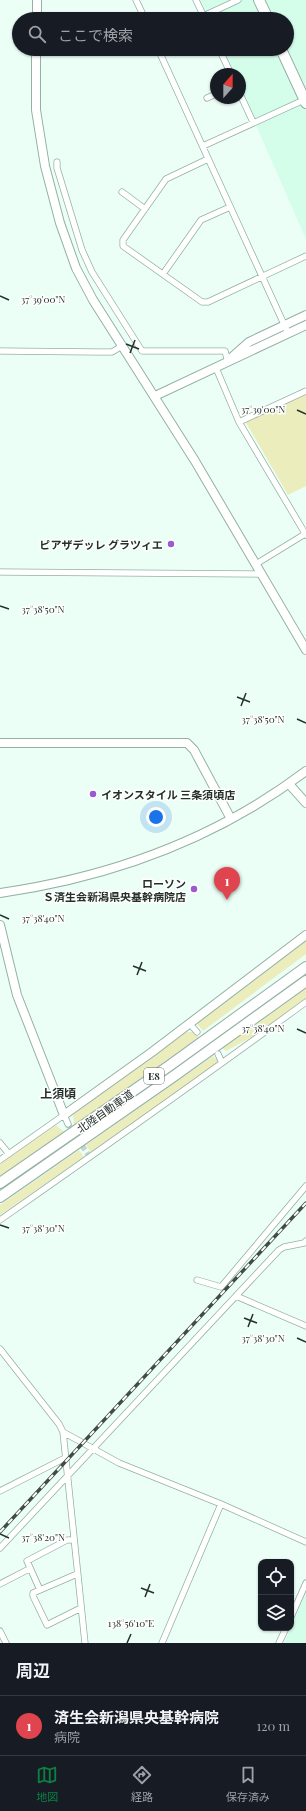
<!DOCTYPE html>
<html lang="ja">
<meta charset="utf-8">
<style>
:root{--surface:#171b24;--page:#242831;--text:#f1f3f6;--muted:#9ea1a6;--line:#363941;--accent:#0b8043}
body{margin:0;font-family:"Playfair Display","Noto Sans JP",serif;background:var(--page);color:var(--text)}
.controls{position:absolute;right:12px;bottom:12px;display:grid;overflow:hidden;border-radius:8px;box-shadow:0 1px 3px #0004}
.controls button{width:36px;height:36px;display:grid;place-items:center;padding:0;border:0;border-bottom:1px solid var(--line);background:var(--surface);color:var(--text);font:20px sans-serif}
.compass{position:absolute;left:210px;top:68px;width:36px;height:36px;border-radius:50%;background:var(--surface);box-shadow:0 1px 3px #0004;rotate:21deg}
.you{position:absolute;left:156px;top:817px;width:14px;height:14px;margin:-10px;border:3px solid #fff;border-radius:50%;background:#1a73e8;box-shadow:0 0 0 6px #1a73e833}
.badge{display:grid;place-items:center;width:26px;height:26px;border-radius:50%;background:var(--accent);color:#fff;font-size:13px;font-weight:700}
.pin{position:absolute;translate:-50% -33px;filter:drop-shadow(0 1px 2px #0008)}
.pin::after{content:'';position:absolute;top:21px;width:14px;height:12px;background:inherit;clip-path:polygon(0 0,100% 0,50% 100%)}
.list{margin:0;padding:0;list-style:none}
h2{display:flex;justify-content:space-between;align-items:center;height:52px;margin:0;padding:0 16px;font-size:17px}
h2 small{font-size:13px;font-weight:400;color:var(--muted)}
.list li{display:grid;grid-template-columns:26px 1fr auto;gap:12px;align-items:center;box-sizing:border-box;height:60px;padding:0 16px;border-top:1px solid var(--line)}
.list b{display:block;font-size:15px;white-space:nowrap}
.list p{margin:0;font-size:13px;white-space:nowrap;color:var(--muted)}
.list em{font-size:13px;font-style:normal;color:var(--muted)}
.icon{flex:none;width:22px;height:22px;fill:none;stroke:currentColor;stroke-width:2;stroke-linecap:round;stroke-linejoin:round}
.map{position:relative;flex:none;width:306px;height:1643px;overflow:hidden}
.search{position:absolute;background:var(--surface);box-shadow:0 1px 3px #0004;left:12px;right:12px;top:12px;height:44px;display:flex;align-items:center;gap:10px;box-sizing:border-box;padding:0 14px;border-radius:22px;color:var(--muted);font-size:15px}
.sheet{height:112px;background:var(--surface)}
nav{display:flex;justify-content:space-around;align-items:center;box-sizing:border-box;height:56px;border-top:1px solid var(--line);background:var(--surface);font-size:11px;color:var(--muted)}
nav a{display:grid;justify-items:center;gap:2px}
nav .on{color:var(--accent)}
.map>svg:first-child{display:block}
</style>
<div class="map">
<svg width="306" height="1643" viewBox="0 0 306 1643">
<rect width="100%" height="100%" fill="#ecfff6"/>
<path fill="#d4fdea" d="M 201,0 L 306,0 L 306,239 L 240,89 L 240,74 L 233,74 L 222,49 L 287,49 L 287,19 L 209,19 Z
M 306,1591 L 306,1643 L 284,1643 L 291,1628 Z"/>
<path fill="#ecedbc" d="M 306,394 L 306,486 L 288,495 L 245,421 Z
M 306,938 L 306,954 L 203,1031 L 197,1024 Z
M 306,987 L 306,998 L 259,1033 L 226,1051 L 221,1047 Z
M 187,1032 L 193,1032 L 199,1037 L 74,1126 L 73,1114 Z
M 213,1056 L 218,1061 L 218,1065 L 91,1153 L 86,1145 Z
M 56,1125 L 64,1132 L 0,1177 L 0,1164 Z
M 79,1150 L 84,1157 L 0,1215 L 0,1205 Z"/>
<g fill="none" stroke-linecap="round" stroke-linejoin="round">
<path stroke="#c4d6cd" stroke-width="5.5" stroke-dasharray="5.5 3" stroke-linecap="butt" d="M 68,1124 L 89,1156"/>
<defs>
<path id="street" d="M 136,0 L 145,19
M 196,0 L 205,19
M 197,19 L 238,0
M 158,49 L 288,333
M 219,49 L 231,74
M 240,94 L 253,122
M 207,98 L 216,94
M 203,146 L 306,99
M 208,159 L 166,179 L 123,240 L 123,246 L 202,302 L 208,302 L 306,256
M 57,162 L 57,168 L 82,250 L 92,272 L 142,351 L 225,351 L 228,362
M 122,192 L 145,209
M 163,274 L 201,220 L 230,207
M 0,351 L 98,352 L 112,352 L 122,346
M 216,368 L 239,422 L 306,535
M 239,422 L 306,391
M 256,564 L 305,534
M 0,572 L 262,574
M 189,1023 L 197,1032
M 218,1054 L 222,1063
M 0,1143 L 9,1154
M 0,1160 L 64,1115 L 68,1124
M 0,1220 C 103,1148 205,1076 306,1002
M 197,1280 L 221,1287 L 306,1186
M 236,1296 L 306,1326
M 0,1349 L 59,1424 L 63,1432 L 85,1643
M 63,1432 L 119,1463 L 221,1504 L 306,1542
M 0,1491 L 65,1458
M 0,1548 L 279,1250 L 284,1247 L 304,1243 L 306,1241
M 77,1574 L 33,1593 L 33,1596 L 47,1625 L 81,1608
M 0,1584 L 29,1569
M 40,1590 L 27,1561 L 67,1540 L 74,1540
M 291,1617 L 306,1583
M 0,1631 L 6,1643
M 162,1643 L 221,1504
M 279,1643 L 286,1628"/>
<path id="secondary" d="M 37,19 L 37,0
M 36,49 L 36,110 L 45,166 L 60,223 L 76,268 L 93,300 L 195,461 L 306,650
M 231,358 L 249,342 L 306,315
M 155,396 L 306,325
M 0,743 L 187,743 L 194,750 L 231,819
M 289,784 L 306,803
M 0,893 C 111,877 216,839 306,771
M 0,925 L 17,995 L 64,1115 L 152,1052 L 306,935"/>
<path id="highway" d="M 259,0 L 268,19
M 281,49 L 306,103
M 0,1183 L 169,1066 L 306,967
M 0,1197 L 174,1076 L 306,981"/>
</defs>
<use href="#street" stroke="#93b1a4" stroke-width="7"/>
<use href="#secondary" stroke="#93b1a4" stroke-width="10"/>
<use href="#highway" stroke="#93b1a4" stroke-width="12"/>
<use href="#street" stroke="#fff" stroke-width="5.5"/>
<use href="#secondary" stroke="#fff" stroke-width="8"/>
<use href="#highway" stroke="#fff" stroke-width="10"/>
<defs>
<path id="rail" d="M 0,1532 L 306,1203"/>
</defs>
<use href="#rail" stroke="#404d46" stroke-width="3.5"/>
<use href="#rail" stroke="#fff" stroke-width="2" stroke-dasharray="6" stroke-linecap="butt"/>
</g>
<path fill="none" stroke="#24302a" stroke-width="1.5" d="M 0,296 L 9,300M 126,344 L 139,349M 130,353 L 135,340M 297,410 L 306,414M 0,606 L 9,609M 237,697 L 250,702M 241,706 L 246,693M 297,719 L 306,723M 0,915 L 9,919M 133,966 L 146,971M 137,975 L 142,962M 297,1029 L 306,1033M 0,1225 L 9,1228M 244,1318 L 257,1323M 248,1327 L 253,1314M 297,1338 L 306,1342M 0,1534 L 9,1538M 141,1588 L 154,1593M 145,1597 L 150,1584M 127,1643 L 131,1634"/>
<g fill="#9c5ad0" stroke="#fff" stroke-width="1.5">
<circle cx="171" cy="544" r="4"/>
<circle cx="93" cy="794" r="4"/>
<circle cx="194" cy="889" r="4"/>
</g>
<g text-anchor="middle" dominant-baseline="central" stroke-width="3" stroke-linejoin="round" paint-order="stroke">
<rect fill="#fff" stroke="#666e6a" stroke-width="1" x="144" y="1068" width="20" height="16" rx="3"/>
<g font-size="10" font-weight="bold" fill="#24302a">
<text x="154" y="1076">E8</text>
</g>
<g font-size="11" font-weight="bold" fill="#24302a" stroke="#fff" text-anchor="end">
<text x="163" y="544">ピアザデッレ グラツィエ</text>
<text x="101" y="794" text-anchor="start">イオンスタイル 三条須頃店</text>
<text x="186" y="883">ローソン<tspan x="186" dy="13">Ｓ済生会新潟県央基幹病院店</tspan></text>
</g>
<g font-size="11" fill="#24302a" stroke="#fff">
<text transform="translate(105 1111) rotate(-35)">北陸自動車道</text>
</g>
<g font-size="12" font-weight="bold" fill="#24302a" stroke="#fff">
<text x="58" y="1093">上須頃</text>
</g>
</g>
<g font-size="10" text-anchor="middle" fill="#24302a" stroke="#fff" stroke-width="3" stroke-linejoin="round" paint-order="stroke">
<text x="43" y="303">37°39'00"N</text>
<text x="263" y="413">37°39'00"N</text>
<text x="43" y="613">37°38'50"N</text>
<text x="263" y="723">37°38'50"N</text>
<text x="43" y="922">37°38'40"N</text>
<text x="263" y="1032">37°38'40"N</text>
<text x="43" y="1232">37°38'30"N</text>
<text x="263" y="1342">37°38'30"N</text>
<text x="43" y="1541">37°38'20"N</text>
<text x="131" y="1627">138°56'10"E</text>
</g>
</svg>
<div class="controls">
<button><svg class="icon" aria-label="locate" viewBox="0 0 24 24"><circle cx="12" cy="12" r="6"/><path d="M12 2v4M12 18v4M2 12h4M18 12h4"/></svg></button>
<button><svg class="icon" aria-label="layers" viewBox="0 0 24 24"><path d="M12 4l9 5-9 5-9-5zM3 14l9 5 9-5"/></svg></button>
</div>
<svg class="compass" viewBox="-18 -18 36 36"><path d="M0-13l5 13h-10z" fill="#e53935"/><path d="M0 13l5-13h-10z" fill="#9ea1a6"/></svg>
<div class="you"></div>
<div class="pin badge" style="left:227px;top:900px;background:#e0444e">1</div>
<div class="search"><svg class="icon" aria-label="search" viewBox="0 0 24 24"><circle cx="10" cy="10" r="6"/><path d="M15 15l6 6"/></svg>ここで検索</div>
</div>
<section class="sheet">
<h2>周辺<small></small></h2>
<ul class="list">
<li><span class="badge" style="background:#e0444e">1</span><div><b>済生会新潟県央基幹病院</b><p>病院</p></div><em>120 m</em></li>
</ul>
</section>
<nav>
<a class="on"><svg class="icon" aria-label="map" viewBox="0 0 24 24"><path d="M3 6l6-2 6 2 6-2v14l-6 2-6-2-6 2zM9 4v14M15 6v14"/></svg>地図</a>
<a><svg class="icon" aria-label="directions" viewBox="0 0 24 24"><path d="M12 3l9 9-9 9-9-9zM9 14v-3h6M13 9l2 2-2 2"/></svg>経路</a>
<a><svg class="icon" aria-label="saved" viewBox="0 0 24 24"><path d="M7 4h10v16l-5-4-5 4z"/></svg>保存済み</a>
</nav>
